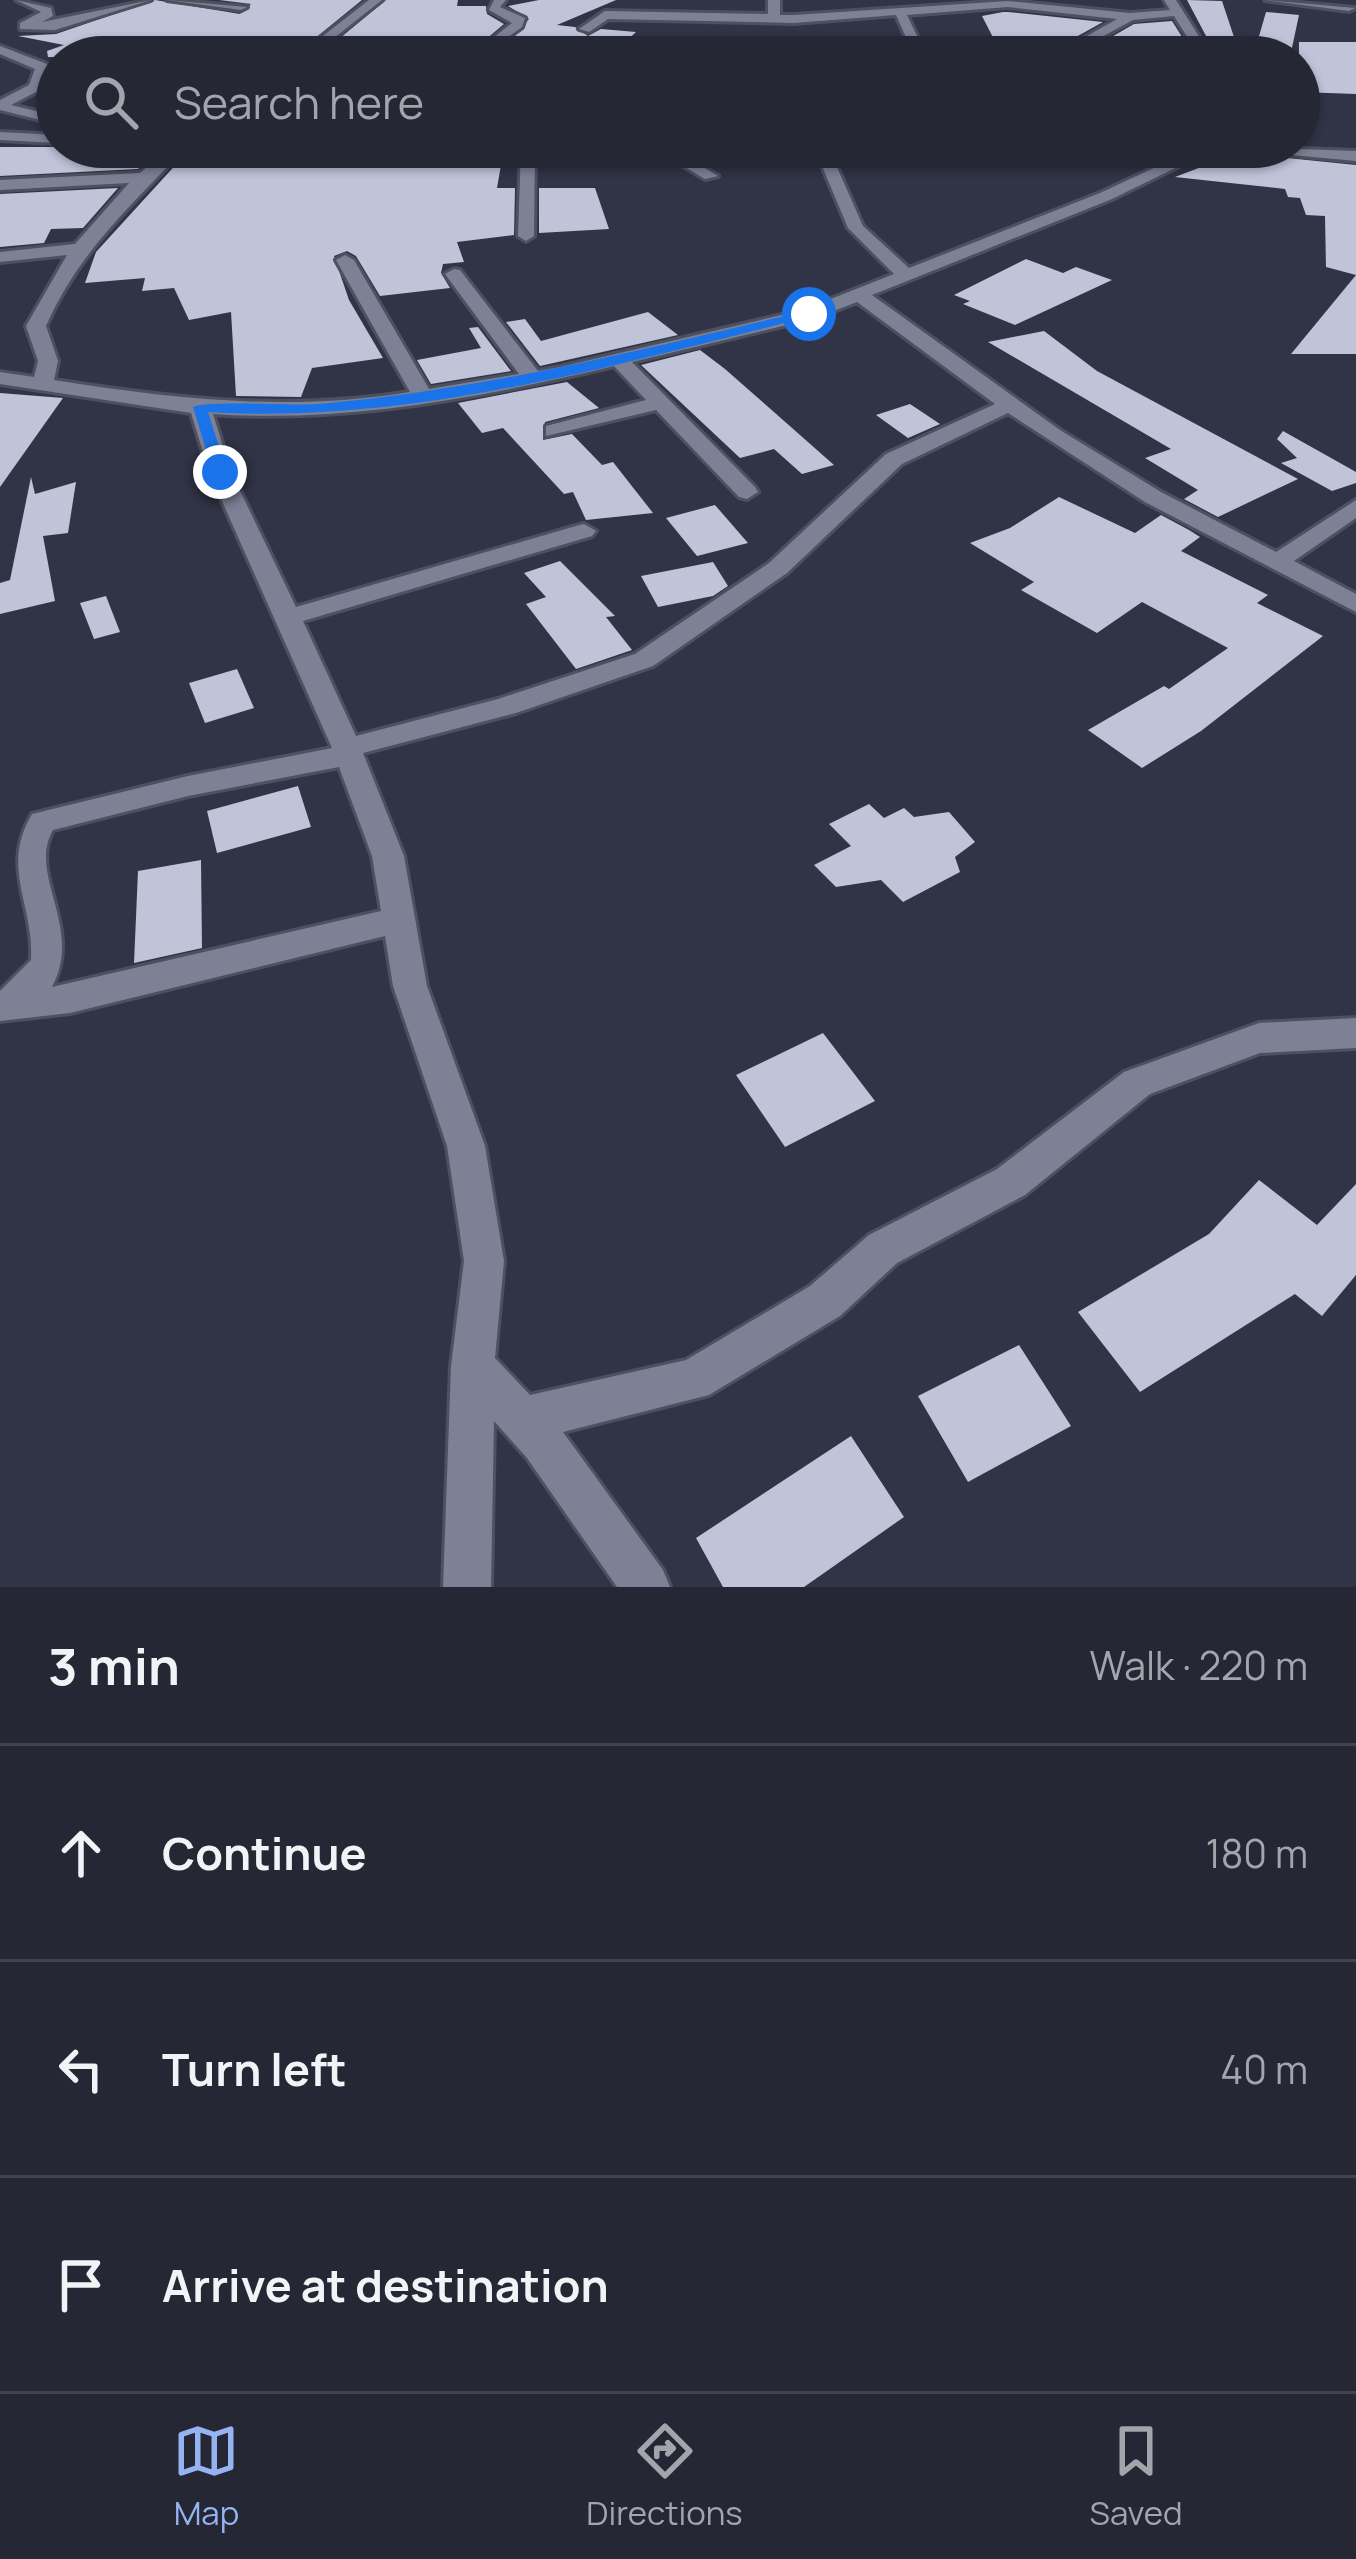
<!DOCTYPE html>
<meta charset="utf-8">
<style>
:root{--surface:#252734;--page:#2d2f3c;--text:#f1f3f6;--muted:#a3a5ac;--line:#42444f;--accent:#95b2f1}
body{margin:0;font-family:Manrope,sans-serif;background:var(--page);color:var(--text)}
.stop{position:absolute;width:36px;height:36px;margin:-27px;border:9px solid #1a73e8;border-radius:50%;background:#fff}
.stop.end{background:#1a73e8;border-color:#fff;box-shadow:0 3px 12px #0008}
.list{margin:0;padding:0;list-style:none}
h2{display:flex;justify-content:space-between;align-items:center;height:156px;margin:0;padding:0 48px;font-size:51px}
h2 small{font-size:39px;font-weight:400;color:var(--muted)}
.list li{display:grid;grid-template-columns:78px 1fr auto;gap:36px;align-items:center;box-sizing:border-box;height:216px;padding:0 48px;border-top:3px solid var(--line)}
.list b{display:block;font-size:45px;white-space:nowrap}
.list em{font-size:39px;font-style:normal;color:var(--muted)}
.icon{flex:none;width:66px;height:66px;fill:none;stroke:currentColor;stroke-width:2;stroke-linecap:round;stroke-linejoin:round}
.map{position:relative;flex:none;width:1356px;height:1587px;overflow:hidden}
.search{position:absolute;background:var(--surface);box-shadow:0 3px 9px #0004;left:36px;right:36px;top:36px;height:132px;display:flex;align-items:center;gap:30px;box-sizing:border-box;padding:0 42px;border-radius:66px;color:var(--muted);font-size:45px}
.sheet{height:804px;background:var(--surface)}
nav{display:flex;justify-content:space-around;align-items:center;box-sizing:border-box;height:168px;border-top:3px solid var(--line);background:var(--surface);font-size:33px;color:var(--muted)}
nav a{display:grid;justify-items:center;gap:6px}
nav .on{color:var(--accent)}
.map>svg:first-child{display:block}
</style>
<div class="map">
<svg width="1356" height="1587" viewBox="0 0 1356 1587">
<rect width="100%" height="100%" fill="#313446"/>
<path fill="#bfc4d9" d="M 155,0 L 240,14 L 251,4 L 219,0 L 362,0 L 292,57 L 48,57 L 47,51 L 64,45 L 18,36 L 56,34 Z
M 386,0 L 458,0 L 457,6 L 486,6 L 487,14 L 504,24 L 465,57 L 413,57 L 415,51 L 369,48 L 358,57 L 317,57 Z
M 539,0 L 616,0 L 557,25 L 575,27 L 588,36 L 601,29 L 636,32 L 609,57 L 552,57 L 544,44 L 508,43 L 529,19 L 508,6 Z
M 1187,0 L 1222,1 L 1239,52 L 1215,53 Z
M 1003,12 L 1008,12 L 1103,22 L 1067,42 L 1041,37 L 1040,57 L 1003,57 L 982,16 Z
M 1266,12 L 1299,15 L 1290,57 L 1253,57 Z
M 1172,21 L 1193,54 L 1159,55 L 1149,47 L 1117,42 L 1107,49 L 1094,47 L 1134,24 Z
M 1299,42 L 1356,42 L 1356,94 L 1299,92 Z
M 0,147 L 149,147 L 163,148 L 138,169 L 0,176 Z
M 191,148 L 327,159 L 430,154 L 428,165 L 501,165 L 497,188 L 515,188 L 514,235 L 457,242 L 464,262 L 443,264 L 441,273 L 450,288 L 380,296 L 356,256 L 347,251 L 334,256 L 349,300 L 383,358 L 312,368 L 301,397 L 236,396 L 231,312 L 189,320 L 174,288 L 142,291 L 145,278 L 85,283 L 96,252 Z
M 1238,153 L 1356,165 L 1356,275 L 1326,267 L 1325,216 L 1306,215 L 1300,198 L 1288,197 L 1285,189 L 1175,177 Z
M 118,188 L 83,228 L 51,229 L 44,243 L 0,247 L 0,194 Z
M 539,188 L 595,188 L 609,229 L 539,233 Z
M 1026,259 L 1063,273 L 1076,267 L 1112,280 L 1015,325 L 963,304 L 970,301 L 954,295 Z
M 1356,275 L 1356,354 L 1291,354 Z
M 648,312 L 678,335 L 540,366 L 506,322 L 525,319 L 541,341 Z
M 478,327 L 511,371 L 431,384 L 417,360 L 481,348 L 469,328 Z
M 1044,331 L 1097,371 L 1298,479 L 1218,517 L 1184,499 L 1198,490 L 1145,458 L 1171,449 L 988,342 Z
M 700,350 L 725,369 L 834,465 L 802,474 L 774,449 L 740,458 L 641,365 Z
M 567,382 L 599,408 L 545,422 L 543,440 L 572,434 L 602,465 L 613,462 L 653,513 L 586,520 L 573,492 L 564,494 L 503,428 L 482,433 L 458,403 Z
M 0,393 L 63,398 L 0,487 Z
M 910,404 L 940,424 L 908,438 L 876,415 Z
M 1283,431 L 1356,472 L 1356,483 L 1332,491 L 1281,463 L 1297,458 L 1277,439 Z
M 31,477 L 35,494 L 76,482 L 68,533 L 43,536 L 55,601 L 0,614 L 0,583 L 10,580 Z
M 1059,497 L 1135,533 L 1161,515 L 1189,530 L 1200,537 L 1181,551 L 1268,595 L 1257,603 L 1323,636 L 1201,731 L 1142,768 L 1088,730 L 1164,686 L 1169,689 L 1228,648 L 1142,602 L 1097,633 L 1021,590 L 1034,582 L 970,543 L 1010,528 Z
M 715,505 L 748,543 L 697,556 L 666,518 Z
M 560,561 L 615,616 L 606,617 L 632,650 L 576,669 L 526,604 L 546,597 L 524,573 Z
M 713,562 L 728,586 L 713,596 L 658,607 L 641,576 Z
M 106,596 L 120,632 L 94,639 L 80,603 Z
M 237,669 L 254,708 L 205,723 L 189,683 Z
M 298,786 L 311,827 L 217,853 L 207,811 Z
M 869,804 L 884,818 L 904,808 L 914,817 L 949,812 L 975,842 L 955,857 L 960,872 L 903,902 L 881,880 L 836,887 L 814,865 L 851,846 L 829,824 Z
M 201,860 L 202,948 L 134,963 L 138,871 Z
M 823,1033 L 875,1101 L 785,1147 L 736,1075 Z
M 1259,1180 L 1317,1225 L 1356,1184 L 1356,1275 L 1322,1316 L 1295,1294 L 1140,1392 L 1078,1312 L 1209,1234 Z
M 1019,1345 L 1071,1426 L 968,1482 L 918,1396 Z
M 851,1436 L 904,1517 L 804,1587 L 723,1587 L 696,1538 Z"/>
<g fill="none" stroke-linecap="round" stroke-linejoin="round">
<defs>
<path id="minor" d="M 16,0 L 51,8 L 53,16 L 42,22 L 151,0 L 55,30 L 20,29 L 20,23 L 41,12 Z
M 167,0 L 247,7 L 241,10 Z
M 369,0 L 382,0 L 310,57 L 296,57 Z
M 494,0 L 506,0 L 500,7 L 525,18 L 522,27 L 495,47 L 544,48 L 548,55 L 469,57 L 512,23 L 489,10 Z
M 768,0 L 780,0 L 780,15 L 794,15 L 1008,1 L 1130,13 L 1170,10 L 1164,0 L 1176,0 L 1212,57 L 1200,57 L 1174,16 L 1133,20 L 1065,57 L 1050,57 L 1117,19 L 1008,7 L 907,15 L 927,57 L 915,57 L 896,15 L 794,23 L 608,19 L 589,32 L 579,29 L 605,11 L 768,14 Z
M 1265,0 L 1355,8 L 1349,11 Z
M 0,46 L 47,64 L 40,90 L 11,105 L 57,116 L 57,124 L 0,110 L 0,100 L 29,85 L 35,69 L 0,54 Z
M 0,132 L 57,135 L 57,143 L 0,140 Z
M 170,147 L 186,147 C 131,206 79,251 46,326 L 58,361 L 54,380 C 174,399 289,412 410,392 L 336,260 L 345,255 L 354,260 L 429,389 L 519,374 L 445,274 L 454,269 L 460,270 L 538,371 L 560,367 L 803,310 L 894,274 L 848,228 L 814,147 L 828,147 L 863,226 L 909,268 L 1100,193 L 1199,147 L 1218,147 L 1112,199 L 872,295 L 1060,430 L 1161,492 L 1276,552 L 1356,500 L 1356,518 L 1294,561 L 1356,594 L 1356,612 L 1145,502 L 1008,413 L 902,464 L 787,573 L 653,666 L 516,713 L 363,753 L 404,856 L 427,986 L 485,1146 L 504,1261 L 495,1358 L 530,1395 L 686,1360 L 810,1286 L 869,1235 L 997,1169 L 1124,1072 L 1259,1023 L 1356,1018 L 1356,1048 L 1260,1053 L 1150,1094 L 1025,1195 L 897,1263 L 840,1316 L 709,1395 L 563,1432 L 663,1570 L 670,1587 L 617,1587 L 527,1458 L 494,1421 L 491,1587 L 443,1587 L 451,1366 L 464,1261 L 447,1146 L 393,986 L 385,936 L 70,1013 L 0,1021 L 0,991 L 31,960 C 34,903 0,868 32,814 L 188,776 L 332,748 L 209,472 L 191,413 L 0,384 L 0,372 L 34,377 L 38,361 L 26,326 L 67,255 L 0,262 L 0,252 L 75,244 L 129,183 L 0,190 L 0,180 L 140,173 ZM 857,302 L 995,404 L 886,454 L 769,563 L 635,654 L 498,699 L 356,736 L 303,621 L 592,536 L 596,531 L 584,524 L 576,526 L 296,607 L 231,472 L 213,414 C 346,423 484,397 614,366 L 646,400 L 546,426 L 546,436 L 656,410 L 739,497 L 747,499 L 758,492 L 755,487 L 632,362 L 816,318 ZM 339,767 L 372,856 L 381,911 L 52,987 C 84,926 27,875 53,830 L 188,796 Z
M 521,147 L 535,147 L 534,236 L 526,241 L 518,236 Z
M 651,147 L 669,147 L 718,176 L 705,179 Z
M 1242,147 L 1356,151 L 1356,161 L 1249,151 Z"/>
</defs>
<use href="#minor" stroke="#4d505e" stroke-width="6"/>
<use href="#minor" fill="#7d8196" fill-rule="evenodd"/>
</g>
<path fill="#1a73e8" d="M 809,310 L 813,316 C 617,364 412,425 208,412 L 227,472 L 220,476 L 213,472 L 193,407 C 208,400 294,406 320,404 C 487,389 647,349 809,310 Z"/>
</svg>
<div class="stop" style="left:809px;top:314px"></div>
<div class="stop end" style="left:220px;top:472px"></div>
<div class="search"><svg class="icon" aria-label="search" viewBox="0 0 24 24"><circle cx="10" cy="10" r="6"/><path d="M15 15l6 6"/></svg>Search here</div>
</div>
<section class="sheet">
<h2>3 min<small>Walk · 220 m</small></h2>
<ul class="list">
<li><svg class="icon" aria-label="ahead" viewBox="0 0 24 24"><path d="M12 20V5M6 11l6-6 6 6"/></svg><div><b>Continue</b></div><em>180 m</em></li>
<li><svg class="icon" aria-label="left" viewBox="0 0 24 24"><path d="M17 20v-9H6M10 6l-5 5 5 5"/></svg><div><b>Turn left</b></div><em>40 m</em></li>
<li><svg class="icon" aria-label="arrive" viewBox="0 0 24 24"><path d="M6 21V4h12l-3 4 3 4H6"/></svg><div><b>Arrive at destination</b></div></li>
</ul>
</section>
<nav>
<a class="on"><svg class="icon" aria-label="map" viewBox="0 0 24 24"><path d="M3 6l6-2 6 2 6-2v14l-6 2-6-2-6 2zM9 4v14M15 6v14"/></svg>Map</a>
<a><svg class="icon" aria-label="directions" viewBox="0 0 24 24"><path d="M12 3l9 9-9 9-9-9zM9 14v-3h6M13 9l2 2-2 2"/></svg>Directions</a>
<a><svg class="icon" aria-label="saved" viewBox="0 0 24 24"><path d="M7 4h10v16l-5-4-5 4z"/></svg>Saved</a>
</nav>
